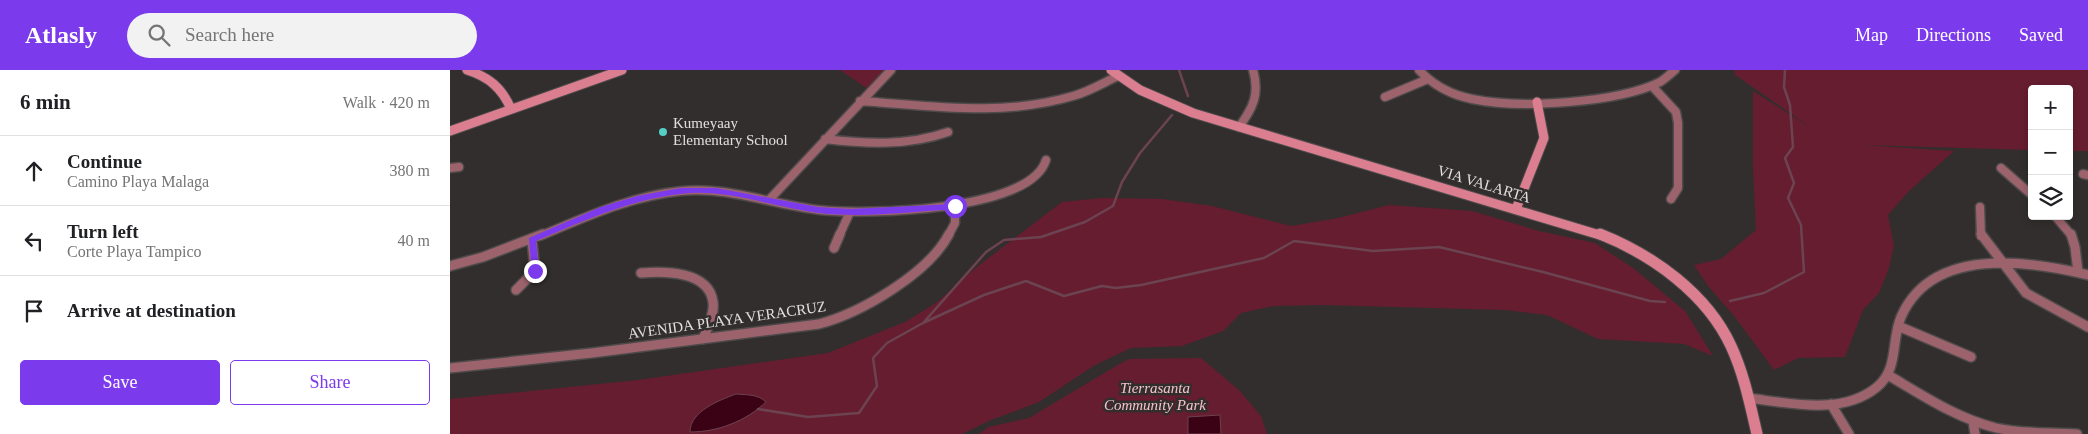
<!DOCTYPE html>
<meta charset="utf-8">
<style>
:root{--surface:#fff;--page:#f2f2f2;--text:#202124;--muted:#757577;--line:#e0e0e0;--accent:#7c3aed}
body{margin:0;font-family:"Times New Roman",serif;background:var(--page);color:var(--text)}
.controls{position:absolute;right:15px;top:15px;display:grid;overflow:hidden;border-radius:5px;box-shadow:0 2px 8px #0003}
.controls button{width:45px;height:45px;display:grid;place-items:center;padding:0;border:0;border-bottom:1px solid var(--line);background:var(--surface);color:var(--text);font:25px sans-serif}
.stop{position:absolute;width:15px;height:15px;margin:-11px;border:4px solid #7c3aed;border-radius:50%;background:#fff}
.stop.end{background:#7c3aed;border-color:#fff;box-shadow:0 1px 5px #0008}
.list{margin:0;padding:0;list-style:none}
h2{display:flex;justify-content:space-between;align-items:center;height:65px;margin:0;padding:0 20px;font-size:21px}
h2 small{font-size:16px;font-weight:400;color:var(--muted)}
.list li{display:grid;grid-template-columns:32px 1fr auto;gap:15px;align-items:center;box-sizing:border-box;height:70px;padding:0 20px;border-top:1px solid var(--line)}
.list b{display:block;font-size:19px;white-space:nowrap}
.list p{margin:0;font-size:16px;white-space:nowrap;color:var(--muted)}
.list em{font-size:16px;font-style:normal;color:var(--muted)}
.actions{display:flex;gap:10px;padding:15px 20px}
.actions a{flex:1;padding:11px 0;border:1px solid var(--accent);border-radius:5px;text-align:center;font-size:18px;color:var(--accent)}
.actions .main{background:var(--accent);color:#fff}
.icon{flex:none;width:28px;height:28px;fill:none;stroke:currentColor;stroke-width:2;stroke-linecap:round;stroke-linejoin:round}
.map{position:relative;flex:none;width:1638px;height:364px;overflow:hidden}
header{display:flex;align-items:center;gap:30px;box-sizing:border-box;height:70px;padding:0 25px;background:var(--accent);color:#fff}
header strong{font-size:24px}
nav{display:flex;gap:28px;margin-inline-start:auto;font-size:18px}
.search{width:350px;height:45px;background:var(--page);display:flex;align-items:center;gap:12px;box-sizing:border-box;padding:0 18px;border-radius:28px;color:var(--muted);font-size:19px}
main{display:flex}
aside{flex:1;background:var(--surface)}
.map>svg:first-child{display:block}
</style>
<header>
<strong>Atlasly</strong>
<div class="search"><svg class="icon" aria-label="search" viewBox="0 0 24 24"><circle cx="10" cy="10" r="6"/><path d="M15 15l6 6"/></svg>Search here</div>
<nav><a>Map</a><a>Directions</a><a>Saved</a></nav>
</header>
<main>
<aside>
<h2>6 min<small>Walk · 420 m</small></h2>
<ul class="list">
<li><svg class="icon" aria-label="ahead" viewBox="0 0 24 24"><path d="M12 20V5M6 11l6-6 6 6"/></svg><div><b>Continue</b><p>Camino Playa Malaga</p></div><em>380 m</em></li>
<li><svg class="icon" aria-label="left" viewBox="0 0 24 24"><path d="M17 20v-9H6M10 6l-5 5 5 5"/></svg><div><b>Turn left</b><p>Corte Playa Tampico</p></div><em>40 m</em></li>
<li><svg class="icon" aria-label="arrive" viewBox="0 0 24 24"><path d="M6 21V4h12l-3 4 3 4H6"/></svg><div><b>Arrive at destination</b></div></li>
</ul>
<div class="actions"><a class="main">Save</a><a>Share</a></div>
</aside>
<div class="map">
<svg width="1638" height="364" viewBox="0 0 1638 364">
<rect width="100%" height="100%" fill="#322e2e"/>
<path fill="#661d30" d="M 390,0 L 435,0 L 418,19 Z
M 1285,0 L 1638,0 L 1638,81 L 1619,81 L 1619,19 L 1582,19 L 1582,80 L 1413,75 L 1504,81 L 1459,121 L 1438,145 L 1444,176 L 1439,198 L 1429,223 L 1413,240 L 1395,287 L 1348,288 L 1324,300 L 1285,247 L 1258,216 L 1244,195 L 1271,189 L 1306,160 L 1303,98 L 1303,21 L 1364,60 L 1284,4 Z
M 652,128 L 712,129 L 762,136 L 841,156 L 888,148 L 939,135 L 1022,141 L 1089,161 L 1145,173 L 1183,198 L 1235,241 L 1263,286 L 1234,274 L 1148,269 L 1097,245 L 1056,240 L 874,235 L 823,236 L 791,243 L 773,261 L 732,276 L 681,278 L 645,295 L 589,332 L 541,350 L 512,364 L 0,364 L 0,329 L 188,310 L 378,283 L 455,252 L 486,233 L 528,196 L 612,132 Z
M 751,288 L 789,320 L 811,346 L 817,364 L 529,364 L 538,357 L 579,348 L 671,293 L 680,289 Z"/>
<path fill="#3b0114" stroke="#6c4351" d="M 286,324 C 297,325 308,324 316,332 C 296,351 268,362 240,362 C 240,341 270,330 286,324 Z
M 770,345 L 771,364 L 738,364 L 738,347 Z"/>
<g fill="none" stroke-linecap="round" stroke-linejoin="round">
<path stroke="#6c4351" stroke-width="2.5" d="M 729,0 L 738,26
M 1280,231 L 1314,223 L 1354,202 L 1351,155 L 1338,128 L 1344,113 L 1335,88 L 1343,77 L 1340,35 L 1334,17 L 1335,0
M 474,252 L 536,182 L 554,170 L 591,167 L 635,152 L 663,136 L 672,112 L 690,83 L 722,45
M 308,339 L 358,347 L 409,343 L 427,316 L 423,288 L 437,273 L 473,253 L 534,225 L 576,211 L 614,226 L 652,216 L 666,218 L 691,215 L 814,188 L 844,171 L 923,181 L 989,177 L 1093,202 L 1200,231 L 1215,232"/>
<defs>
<path id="street-far1" d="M 969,0 C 983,15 1002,25 1022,29 C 1069,39 1167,33 1210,12 C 1215,9 1220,4 1225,0
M 1202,16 L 1226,42 L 1228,53 L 1228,118 L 1221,129
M 935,27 L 978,9
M 410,31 C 483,36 551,47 623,26 C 638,22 653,13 668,6
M 789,57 C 803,38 810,24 803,0
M 375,69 C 416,74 458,76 498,62
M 0,98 L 9,97
M 1551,98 L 1582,125
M 1633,104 L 1638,105
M 319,130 L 441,0
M 1530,137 L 1531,166
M 1605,146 L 1622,166
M 90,166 C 136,147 181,126 231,121 C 278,116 323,135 369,140 C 415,145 580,142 596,90
M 389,166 L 400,142
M 498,166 L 505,153 L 505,137"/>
<path id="street" d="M 1531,164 L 1576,223 L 1638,257
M 1621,164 L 1625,177 L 1628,202
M 384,178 L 390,164
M 0,196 L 33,187 L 93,164
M 191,203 C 215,201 259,201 263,232 C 265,244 257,258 253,269
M 66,220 L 85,201 L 82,170
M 1448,256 L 1521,287
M 0,298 L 142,283 L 369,254 C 411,243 479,203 499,164
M 1438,305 C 1472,325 1506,348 1546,358 C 1572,364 1600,362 1627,364
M 1298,328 C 1339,333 1392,346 1427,317 C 1449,299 1441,270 1451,247 C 1482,176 1577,190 1638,205
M 1381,334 L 1399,364
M 1523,351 L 1525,364"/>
<path id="secondary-far1" d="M 17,0 C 39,7 52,18 61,39
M 661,0 L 690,20 L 743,43 L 1153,166
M 0,61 L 172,0
M 1066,139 L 1094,68 L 1087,32"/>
<path id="secondary" d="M 1150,164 C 1203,185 1257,224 1281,276 C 1294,304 1300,334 1307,364"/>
</defs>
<use href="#street-far1" stroke="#4e4a4a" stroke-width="11"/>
<use href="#street" stroke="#4e4a4a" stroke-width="12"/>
<use href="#secondary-far1" stroke="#4e4a4a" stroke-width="11"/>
<use href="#secondary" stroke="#4e4a4a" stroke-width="13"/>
<use href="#street-far1" stroke="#9d636d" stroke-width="8"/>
<use href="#street" stroke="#9d636d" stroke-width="9"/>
<use href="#secondary-far1" stroke="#db7e8f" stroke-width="9"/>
<use href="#secondary" stroke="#db7e8f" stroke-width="11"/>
</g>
<path fill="#7c3aed" d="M 231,118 L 266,118 L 368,137 L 400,139 L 505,134 L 509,136 L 505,139 C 460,142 413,148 369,143 C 322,137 277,118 230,124 C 179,130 133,151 86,171 L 89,201 L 85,205 L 82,204 L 79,168 L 151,137 L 187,126 Z"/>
<circle fill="#55cec5" stroke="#322e2e" stroke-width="2" cx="213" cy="62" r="5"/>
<g text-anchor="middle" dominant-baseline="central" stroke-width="5" stroke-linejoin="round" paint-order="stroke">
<g font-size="15" fill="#e0dede" stroke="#322e2e" text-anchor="start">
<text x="223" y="53">Kumeyaay<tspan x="223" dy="17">Elementary School</tspan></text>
</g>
<g font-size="15" fill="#e0dede" stroke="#322e2e">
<text transform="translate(1034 114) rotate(17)">VIA VALARTA</text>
<text transform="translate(277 250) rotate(-8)">AVENIDA PLAYA VERACRUZ</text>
</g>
<g font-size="15" font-style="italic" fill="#f4c3ca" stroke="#322e2e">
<text x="705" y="318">Tierrasanta<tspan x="705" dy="17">Community Park</tspan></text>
</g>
</g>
</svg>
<div class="controls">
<button>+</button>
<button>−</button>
<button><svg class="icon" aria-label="layers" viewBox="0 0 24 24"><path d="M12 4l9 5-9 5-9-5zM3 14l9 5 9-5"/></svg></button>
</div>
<div class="stop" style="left:505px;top:136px"></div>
<div class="stop end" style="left:85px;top:201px"></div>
</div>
</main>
